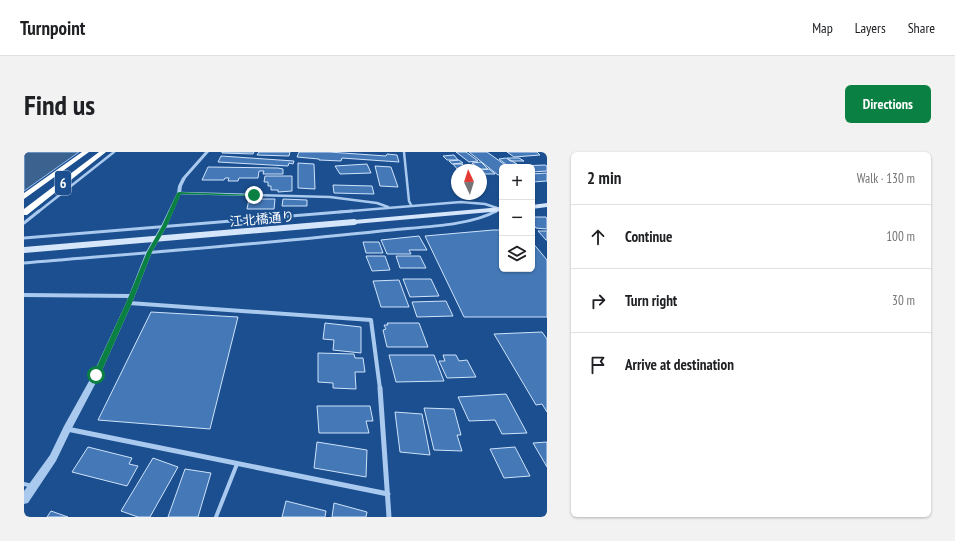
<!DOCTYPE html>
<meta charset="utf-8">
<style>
:root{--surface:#fff;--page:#f2f2f2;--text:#202124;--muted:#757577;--line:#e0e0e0;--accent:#0b8043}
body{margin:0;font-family:"PT Sans Narrow","Noto Sans JP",sans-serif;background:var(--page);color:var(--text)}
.controls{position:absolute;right:12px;top:12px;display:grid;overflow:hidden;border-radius:6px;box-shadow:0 1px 3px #0004}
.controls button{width:36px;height:36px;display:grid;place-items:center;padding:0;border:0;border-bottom:1px solid var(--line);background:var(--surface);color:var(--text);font:20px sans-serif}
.compass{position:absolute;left:427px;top:12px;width:36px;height:36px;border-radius:50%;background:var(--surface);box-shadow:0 1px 3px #0004;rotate:356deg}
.stop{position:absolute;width:12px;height:12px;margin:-9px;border:3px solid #0b8043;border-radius:50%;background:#fff}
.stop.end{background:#0b8043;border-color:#fff;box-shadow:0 1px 4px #0008}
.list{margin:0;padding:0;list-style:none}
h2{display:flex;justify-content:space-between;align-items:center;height:52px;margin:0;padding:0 16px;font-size:17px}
h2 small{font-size:13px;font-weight:400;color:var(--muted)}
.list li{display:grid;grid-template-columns:26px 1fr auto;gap:12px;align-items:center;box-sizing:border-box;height:64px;padding:0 16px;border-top:1px solid var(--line)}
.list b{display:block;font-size:15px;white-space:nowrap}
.list em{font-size:13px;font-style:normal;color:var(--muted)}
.icon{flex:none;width:22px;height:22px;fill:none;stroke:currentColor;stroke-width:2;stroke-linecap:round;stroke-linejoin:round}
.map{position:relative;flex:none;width:523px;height:365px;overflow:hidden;border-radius:6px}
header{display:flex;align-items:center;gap:24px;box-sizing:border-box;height:56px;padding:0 20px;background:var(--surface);border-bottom:1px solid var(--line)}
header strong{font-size:19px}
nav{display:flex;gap:22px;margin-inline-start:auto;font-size:14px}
.intro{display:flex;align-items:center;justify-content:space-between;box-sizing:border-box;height:96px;padding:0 24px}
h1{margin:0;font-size:28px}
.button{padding:10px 18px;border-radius:6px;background:var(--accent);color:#fff;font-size:14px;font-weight:700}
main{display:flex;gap:24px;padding:0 24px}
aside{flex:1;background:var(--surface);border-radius:6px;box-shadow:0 1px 3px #0004}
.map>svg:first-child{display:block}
</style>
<header>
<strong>Turnpoint</strong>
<nav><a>Map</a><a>Layers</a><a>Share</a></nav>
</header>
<div class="intro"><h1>Find us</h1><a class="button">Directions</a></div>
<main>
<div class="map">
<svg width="523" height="365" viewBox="0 0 523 365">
<rect width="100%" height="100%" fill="#1b4f8f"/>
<path fill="#3c6290" stroke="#9cc4f0" d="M 0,0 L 55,0 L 0,39 Z"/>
<path fill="#4478b7" stroke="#cfe3fa" d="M 198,0 L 230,0 L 229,2 L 198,1 Z
M 235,0 L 266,0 L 265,4 L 233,3 Z
M 275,0 L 305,0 L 362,4 L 363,2 L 373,3 L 375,10 L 318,6 L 317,9 L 295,8 L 295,7 L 273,5 Z
M 432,0 L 442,0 L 454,9 L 445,10 Z
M 445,0 L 463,0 L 484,15 L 478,15 L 478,22 L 474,23 Z
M 483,0 L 513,0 L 516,3 L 490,5 Z
M 430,3 L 434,8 L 423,8 L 419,4 Z
M 197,4 L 270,9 L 269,12 L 265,11 L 264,14 L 194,10 Z
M 482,6 L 488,9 L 493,12 L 483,13 L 475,7 Z
M 483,6 L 495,6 L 500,9 L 486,9 Z
M 435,8 L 439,11 L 428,12 L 425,9 Z
M 457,10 L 464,17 L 455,17 L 448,11 Z
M 274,11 L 290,12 L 291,37 L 274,36 Z
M 343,12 L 347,21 L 316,22 L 311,14 Z
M 429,12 L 438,12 L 445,18 L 434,18 Z
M 521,13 L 523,14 L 523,19 L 508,20 L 508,15 L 496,14 Z
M 351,14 L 367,15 L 374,35 L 356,34 Z
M 184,15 L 254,16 L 259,17 L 259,22 L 239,22 L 240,19 L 235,19 L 234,26 L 215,26 L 214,29 L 204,29 L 205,26 L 201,26 L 200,28 L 178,28 Z
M 465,17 L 471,22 L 457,22 L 457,18 L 456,18 Z
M 523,21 L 523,29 L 508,30 L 508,22 Z
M 241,24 L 268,24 L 268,39 L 254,40 L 254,38 L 247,38 L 247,34 L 244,34 L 244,30 L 240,30 Z
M 309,33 L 348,34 L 350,42 L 310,41 Z
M 225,47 L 251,47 L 250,57 L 223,57 Z
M 259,47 L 283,48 L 283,54 L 258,54 Z
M 508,65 L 522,65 L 523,67 L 523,77 L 512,76 L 508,70 Z
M 469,78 L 478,78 L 478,117 L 508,117 L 508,90 L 523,108 L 523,165 L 440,165 L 401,84 Z
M 514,79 L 523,79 L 523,88 L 522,88 Z
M 395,84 L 403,98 L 385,98 L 387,102 L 363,102 L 357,88 Z
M 339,90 L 355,90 L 359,101 L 342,101 Z
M 342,104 L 361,104 L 366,118 L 348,119 Z
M 372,104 L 396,104 L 402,116 L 376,116 Z
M 379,127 L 407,127 L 415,144 L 386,145 Z
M 375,128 L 385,155 L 357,155 L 349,129 Z
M 422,149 L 429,164 L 393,165 L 388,150 Z
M 127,160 L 214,165 L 186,277 L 74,268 Z
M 301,171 L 337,175 L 337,201 L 309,198 L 310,188 L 299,187 Z
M 363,171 L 395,171 L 404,195 L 363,195 L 359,178 L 362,177 L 360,173 L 364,173 Z
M 518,180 L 523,187 L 523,260 L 518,252 L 512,253 L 470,182 Z
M 294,201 L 330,202 L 331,206 L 339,206 L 341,220 L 331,220 L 332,237 L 309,236 L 309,231 L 294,230 Z
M 365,203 L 410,203 L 420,229 L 372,230 Z
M 419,203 L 432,203 L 435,209 L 443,208 L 452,225 L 423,226 L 415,209 L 421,209 Z
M 482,242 L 503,281 L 478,282 L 471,268 L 445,269 L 434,245 Z
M 293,254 L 346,254 L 349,269 L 342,269 L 345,281 L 295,281 Z
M 400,256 L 430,257 L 437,283 L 433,283 L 438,299 L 410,298 Z
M 371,260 L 398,262 L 406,303 L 376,300 Z
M 293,290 L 343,298 L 342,325 L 290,316 Z
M 523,290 L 523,315 L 509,291 Z
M 64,295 L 108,306 L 105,312 L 114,314 L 103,334 L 48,320 Z
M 491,295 L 506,324 L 480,326 L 466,297 Z
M 129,306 L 154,315 L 126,365 L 114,365 L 97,359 Z
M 161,317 L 187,321 L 174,365 L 144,365 Z
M 262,349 L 302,359 L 301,365 L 258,365 Z
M 310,351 L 343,360 L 342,365 L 308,365 Z
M 27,359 L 44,365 L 23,365 Z"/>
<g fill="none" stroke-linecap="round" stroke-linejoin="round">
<path stroke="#a9c9ee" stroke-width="4" d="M 0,332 L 8,334
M 192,365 L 213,312"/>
<path stroke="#a9c9ee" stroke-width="2.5" d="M 380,0 L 385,49 L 387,53
M 155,41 L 306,45 L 353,51 L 364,55
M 14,60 L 90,0
M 315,60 L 437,50 L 461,52 L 476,57
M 471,60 L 476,57"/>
<path stroke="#a9c9ee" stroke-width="3" d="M 0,71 L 15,59
M 0,86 L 328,59
M 0,111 C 119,101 238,92 357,79 C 389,75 445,75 472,59"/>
<path stroke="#a9c9ee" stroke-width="4" d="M 0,143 L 108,144
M 105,151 L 347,168 L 356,237"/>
<path stroke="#a9c9ee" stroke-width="5" d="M 356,236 L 365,365
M 43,277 L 364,342"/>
<path fill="#a9c9ee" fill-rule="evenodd" d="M 181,0 L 185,0 L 162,26 L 158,34 L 157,41 L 143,74 L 128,100 L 108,151 L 76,223 L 46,280 L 32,309 L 4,351 L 0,352 L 0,339 L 26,303 L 40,274 L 69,222 L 102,151 L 122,100 L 137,74 L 153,41 L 154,34 L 158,26 Z"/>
<path fill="#d6e6fa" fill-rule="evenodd" d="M 523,51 L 523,55 L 508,57 L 508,53 Z
M 478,55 L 478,59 L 330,72 L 327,70 L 330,68 Z"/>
<path fill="#fff" fill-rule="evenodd" d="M 58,0 L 65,0 L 0,47 L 0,41 Z
M 75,0 L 82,0 L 3,63 L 0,63 L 0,57 Z"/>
<path stroke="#d6e6fa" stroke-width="6" d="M 0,98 L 330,70"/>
</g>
<path fill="#0b8043" d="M 155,40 L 232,43 L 230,44 L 157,42 L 143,74 L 128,100 L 108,151 L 76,223 L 75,225 L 70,225 L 69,223 L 102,151 L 123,100 L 138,74 L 153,41 Z"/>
<g text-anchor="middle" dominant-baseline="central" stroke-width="4" stroke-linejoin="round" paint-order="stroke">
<g font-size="13" fill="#fff" stroke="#1b4f8f">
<text transform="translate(238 67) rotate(-5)">江北橋通り</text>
</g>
<rect fill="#1b4f8f" stroke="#bbcadd" stroke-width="1" x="31" y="19" width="16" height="24" rx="3"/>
<g font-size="14" font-weight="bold" fill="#fff">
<text x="39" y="31">6</text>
</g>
</g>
</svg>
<div class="controls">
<button>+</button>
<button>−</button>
<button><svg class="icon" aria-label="layers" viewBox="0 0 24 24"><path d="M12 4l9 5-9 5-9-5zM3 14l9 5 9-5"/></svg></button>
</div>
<svg class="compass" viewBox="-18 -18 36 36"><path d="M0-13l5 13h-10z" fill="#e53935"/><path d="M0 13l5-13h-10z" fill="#757577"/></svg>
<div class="stop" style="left:72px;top:223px"></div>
<div class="stop end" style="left:230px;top:43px"></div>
</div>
<aside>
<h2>2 min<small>Walk · 130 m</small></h2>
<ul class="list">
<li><svg class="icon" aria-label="ahead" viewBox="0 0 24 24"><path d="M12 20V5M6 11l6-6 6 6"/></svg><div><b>Continue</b></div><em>100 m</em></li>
<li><svg class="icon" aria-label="right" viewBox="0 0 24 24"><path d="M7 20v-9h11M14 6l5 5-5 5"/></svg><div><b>Turn right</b></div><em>30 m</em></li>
<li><svg class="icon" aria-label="arrive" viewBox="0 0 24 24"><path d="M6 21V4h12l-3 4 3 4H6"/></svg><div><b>Arrive at destination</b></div></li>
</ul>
</aside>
</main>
